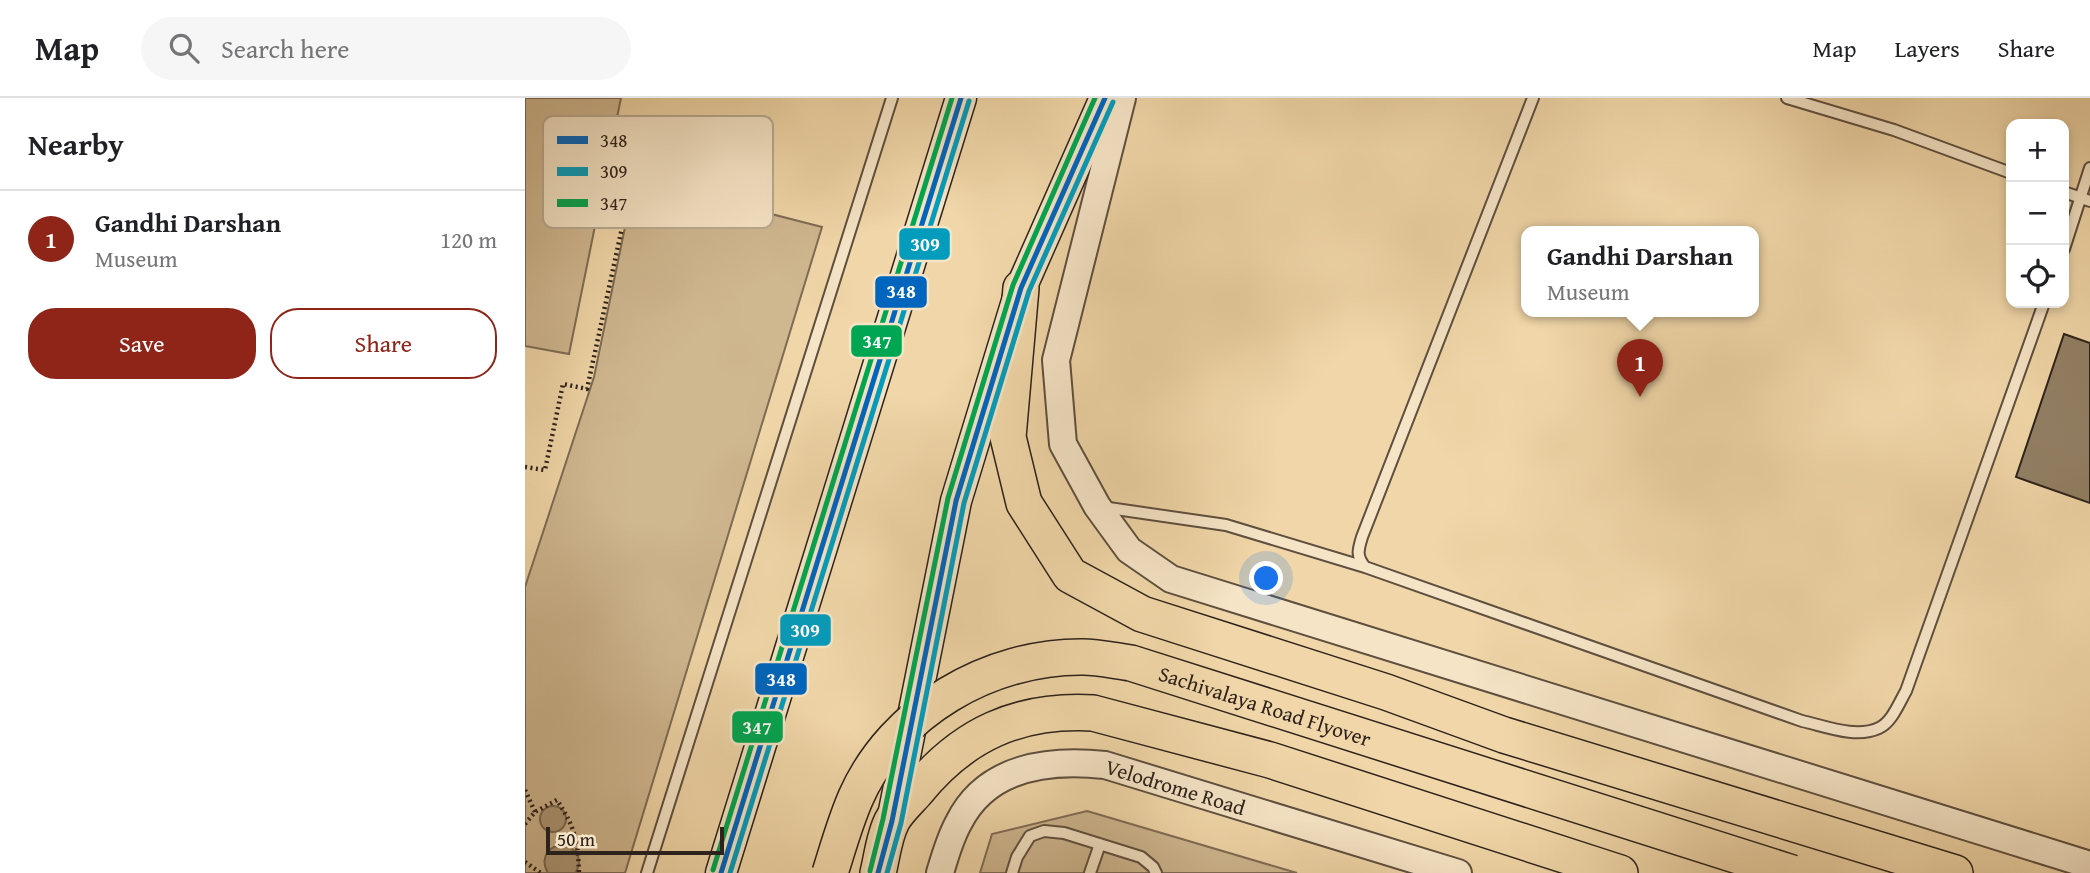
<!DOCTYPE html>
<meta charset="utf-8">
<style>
:root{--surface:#fff;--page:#f6f6f6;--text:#202124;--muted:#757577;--line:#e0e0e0;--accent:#8f2418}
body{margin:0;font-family:"Gentium Book Plus",serif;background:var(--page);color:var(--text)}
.controls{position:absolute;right:21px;top:21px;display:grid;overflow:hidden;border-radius:14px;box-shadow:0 4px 10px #0003}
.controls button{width:63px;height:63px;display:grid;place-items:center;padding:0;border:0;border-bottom:2px solid var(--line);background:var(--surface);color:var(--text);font:35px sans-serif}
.scale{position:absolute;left:21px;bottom:18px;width:178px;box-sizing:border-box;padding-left:7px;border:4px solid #2d221c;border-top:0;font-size:19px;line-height:24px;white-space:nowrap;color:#2d221c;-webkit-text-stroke:5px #f5e4c6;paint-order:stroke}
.you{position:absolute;left:742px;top:481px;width:24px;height:24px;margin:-18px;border:5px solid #fff;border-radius:50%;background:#1a73e8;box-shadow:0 0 0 10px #1a73e833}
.badge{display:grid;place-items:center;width:46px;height:46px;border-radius:50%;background:var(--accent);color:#fff;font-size:23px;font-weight:700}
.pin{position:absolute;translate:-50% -58px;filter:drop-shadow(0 2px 4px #0008)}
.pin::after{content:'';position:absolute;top:37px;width:24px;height:21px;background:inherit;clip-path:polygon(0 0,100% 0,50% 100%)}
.popup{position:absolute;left:996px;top:128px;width:238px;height:91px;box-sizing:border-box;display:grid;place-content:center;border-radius:14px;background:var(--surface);filter:drop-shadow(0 2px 5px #0005);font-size:23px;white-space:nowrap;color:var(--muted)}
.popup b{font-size:26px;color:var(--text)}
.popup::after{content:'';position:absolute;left:50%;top:100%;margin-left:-14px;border:14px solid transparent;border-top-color:var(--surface)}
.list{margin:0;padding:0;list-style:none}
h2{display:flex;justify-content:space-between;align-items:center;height:91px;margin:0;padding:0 28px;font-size:30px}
h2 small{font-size:23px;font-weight:400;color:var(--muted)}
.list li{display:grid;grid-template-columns:46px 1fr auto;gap:21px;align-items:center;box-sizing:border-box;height:98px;padding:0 28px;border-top:2px solid var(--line)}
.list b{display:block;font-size:26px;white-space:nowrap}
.list p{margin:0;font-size:23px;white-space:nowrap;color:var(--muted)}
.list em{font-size:23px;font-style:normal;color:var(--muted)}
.actions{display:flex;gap:14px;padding:21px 28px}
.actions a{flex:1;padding:16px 0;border:2px solid var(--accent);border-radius:28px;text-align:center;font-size:24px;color:var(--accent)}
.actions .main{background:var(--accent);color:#fff}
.icon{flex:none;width:38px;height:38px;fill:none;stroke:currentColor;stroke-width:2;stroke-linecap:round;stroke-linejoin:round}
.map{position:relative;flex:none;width:1565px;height:775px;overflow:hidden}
header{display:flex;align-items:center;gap:42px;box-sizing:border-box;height:98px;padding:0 35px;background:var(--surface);border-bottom:2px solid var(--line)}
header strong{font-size:33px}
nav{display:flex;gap:38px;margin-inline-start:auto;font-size:24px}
.search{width:490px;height:63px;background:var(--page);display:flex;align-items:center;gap:18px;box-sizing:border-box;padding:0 24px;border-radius:38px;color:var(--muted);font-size:26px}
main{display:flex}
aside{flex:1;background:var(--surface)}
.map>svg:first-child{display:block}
</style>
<header>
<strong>Map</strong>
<div class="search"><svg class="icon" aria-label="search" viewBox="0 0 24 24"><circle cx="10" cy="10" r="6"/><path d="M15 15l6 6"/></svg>Search here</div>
<nav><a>Map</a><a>Layers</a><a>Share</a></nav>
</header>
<main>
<aside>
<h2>Nearby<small></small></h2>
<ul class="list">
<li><span class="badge">1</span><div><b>Gandhi Darshan</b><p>Museum</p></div><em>120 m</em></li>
</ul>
<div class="actions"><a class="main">Save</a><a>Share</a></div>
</aside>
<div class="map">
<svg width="1565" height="775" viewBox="0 0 1565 775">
<rect width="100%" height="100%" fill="#f0d6a8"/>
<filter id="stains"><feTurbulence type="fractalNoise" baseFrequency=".00286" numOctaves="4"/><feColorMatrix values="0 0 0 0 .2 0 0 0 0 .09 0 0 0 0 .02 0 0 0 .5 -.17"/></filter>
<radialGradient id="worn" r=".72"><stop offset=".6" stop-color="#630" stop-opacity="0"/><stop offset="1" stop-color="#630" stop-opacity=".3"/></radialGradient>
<path fill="#cfb790" stroke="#7e6c56" stroke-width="2" d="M 0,0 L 96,0 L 44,256 L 0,248 Z
M 110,81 L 297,129 L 100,775 L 0,775 L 0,489 L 69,279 Z
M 562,713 L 772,775 L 455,775 L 467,736 Z"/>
<path fill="#ae9978" stroke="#7a6953" stroke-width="2" d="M15 721a13 13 0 1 1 26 0a13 13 0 1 1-26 0Z
M 41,747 L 51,754 C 55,761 55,768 50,775 L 23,775 C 14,759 24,746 41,747 Z"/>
<path fill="#928065" stroke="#2d221c" stroke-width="2" d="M 1539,236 L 1565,245 L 1565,405 L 1491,379 Z"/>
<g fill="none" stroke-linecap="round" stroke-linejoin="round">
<defs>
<path id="service" d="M 1008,0 L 837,439 C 833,452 831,458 840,469 L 1277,623 C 1300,628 1331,641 1354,630 C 1367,624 1374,605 1381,593 L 1519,205
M 1262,0 L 1369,32 L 1486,75
M 1539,94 L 1565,103
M 1539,151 L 1565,70
M 577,409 L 701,427 L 840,469
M 122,775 L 367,0
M 487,775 L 492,759 L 505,738 L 519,733 L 539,735 L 616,759 L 628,769 L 631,775
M 565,775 L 575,746"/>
<g id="tertiary">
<path d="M 597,0 L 531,262 L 538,346 L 572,408 L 604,452 L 646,481 L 1565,767"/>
<path id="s1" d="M 415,775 C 420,758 425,740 434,724 C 462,668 525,661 580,667 L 933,775"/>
</g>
<path id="secondary" d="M 367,723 L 431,403 L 496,190 L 580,0
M 196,775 L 436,0"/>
<path id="trunk" d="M 496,190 L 483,339 L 499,405 L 545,477 L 617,516 L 861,594 L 979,637 L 1430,775
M 353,775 C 357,759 359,738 367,723 C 372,713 383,703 391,694 C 438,636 493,611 568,615 L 745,662 L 1095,775"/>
</defs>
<use href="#service" stroke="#5e4f3f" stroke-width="14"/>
<use href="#tertiary" stroke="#5e4f3f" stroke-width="30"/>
<use href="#secondary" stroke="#2d221c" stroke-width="33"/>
<use href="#trunk" stroke="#2d221c" stroke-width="38"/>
<path stroke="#2d221c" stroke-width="4.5" stroke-dasharray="2 3.5" stroke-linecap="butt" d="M 0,369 L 20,372 L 38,286 L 62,291 L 105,93 L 203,114
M 0,692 L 10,714
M 0,726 L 10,714 L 32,702 C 50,730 53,742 54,775
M 0,764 L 16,775"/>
<use href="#service" stroke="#f5e4c6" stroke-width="10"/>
<use href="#tertiary" stroke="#f5e4c6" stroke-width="26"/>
<use href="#secondary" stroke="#f5e4c6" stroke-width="30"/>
<use href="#trunk" stroke="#f0d6a8" stroke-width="35"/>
<defs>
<g id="trunk-bridge">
<path id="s2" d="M 305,775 C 313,750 320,724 331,699 C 369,613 465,558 558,559 C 574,559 590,563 606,565 L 1267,775"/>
</g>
</defs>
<use href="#trunk-bridge" stroke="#2d221c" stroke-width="38" stroke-linecap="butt"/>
<use href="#trunk-bridge" stroke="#f0d6a8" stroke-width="35"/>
<defs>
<path id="bus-1" d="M 196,775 L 436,0
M 353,775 L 367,723 L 431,403 L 496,190 L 580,0"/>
<path id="bus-2" d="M 205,775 L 444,3
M 362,775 L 376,725 L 439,405 L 504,193 L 588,4"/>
<path id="bus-3" d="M 188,772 L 427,0
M 345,773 L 358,721 L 423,400 L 488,187 L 570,0"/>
</defs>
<use href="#bus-1" stroke="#f5e4c6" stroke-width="10"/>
<use href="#bus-2" stroke="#f5e4c6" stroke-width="10"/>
<use href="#bus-3" stroke="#f5e4c6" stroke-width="10"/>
<use href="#bus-1" stroke="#0065bd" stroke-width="5"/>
<use href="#bus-2" stroke="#049cbc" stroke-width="5"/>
<use href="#bus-3" stroke="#00a651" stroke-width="5"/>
</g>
<g text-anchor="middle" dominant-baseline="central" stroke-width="6" stroke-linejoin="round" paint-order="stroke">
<g font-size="21" fill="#2d221c" stroke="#f5e4c6">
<text stroke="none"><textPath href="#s2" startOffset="551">Sachivalaya Road Flyover</textPath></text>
<text stroke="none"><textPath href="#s1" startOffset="296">Velodrome Road</textPath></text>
</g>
</g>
<rect x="18" y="18" width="230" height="112" rx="10" fill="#f5e4c6" stroke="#b9aa93" stroke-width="2"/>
<rect x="32" y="38" width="31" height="8" fill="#0065bd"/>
<rect x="32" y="69" width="31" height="9" fill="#049cbc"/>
<rect x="32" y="101" width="31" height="8" fill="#00a651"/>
<g font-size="19" fill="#2d221c">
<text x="75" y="49">348</text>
<text x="75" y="80">309</text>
<text x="75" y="112">347</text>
</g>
<g stroke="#f5e4c6" stroke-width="2.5">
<rect x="373" y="129" width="53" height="34" rx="7" fill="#049cbc"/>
<rect x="349" y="177" width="54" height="34" rx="7" fill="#0065bd"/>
<rect x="325" y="226" width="53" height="34" rx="7" fill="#00a651"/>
<rect x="254" y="515" width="53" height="34" rx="7" fill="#049cbc"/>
<rect x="229" y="564" width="54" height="34" rx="7" fill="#0065bd"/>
<rect x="206" y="612" width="53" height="34" rx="7" fill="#00a651"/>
</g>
<g font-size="19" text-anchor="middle" font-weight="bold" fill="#fff">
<text x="400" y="153">309</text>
<text x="376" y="200">348</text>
<text x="352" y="250">347</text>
<text x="280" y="539">309</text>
<text x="256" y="588">348</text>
<text x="232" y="636">347</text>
</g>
<rect width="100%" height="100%" filter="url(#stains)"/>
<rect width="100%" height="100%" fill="url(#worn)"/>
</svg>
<div class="controls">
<button>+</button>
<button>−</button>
<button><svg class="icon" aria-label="locate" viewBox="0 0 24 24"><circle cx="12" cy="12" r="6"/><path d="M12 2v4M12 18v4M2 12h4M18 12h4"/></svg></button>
</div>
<div class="scale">50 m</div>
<div class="you"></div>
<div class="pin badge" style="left:1115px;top:299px">1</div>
<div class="popup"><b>Gandhi Darshan</b>Museum</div>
</div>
</main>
